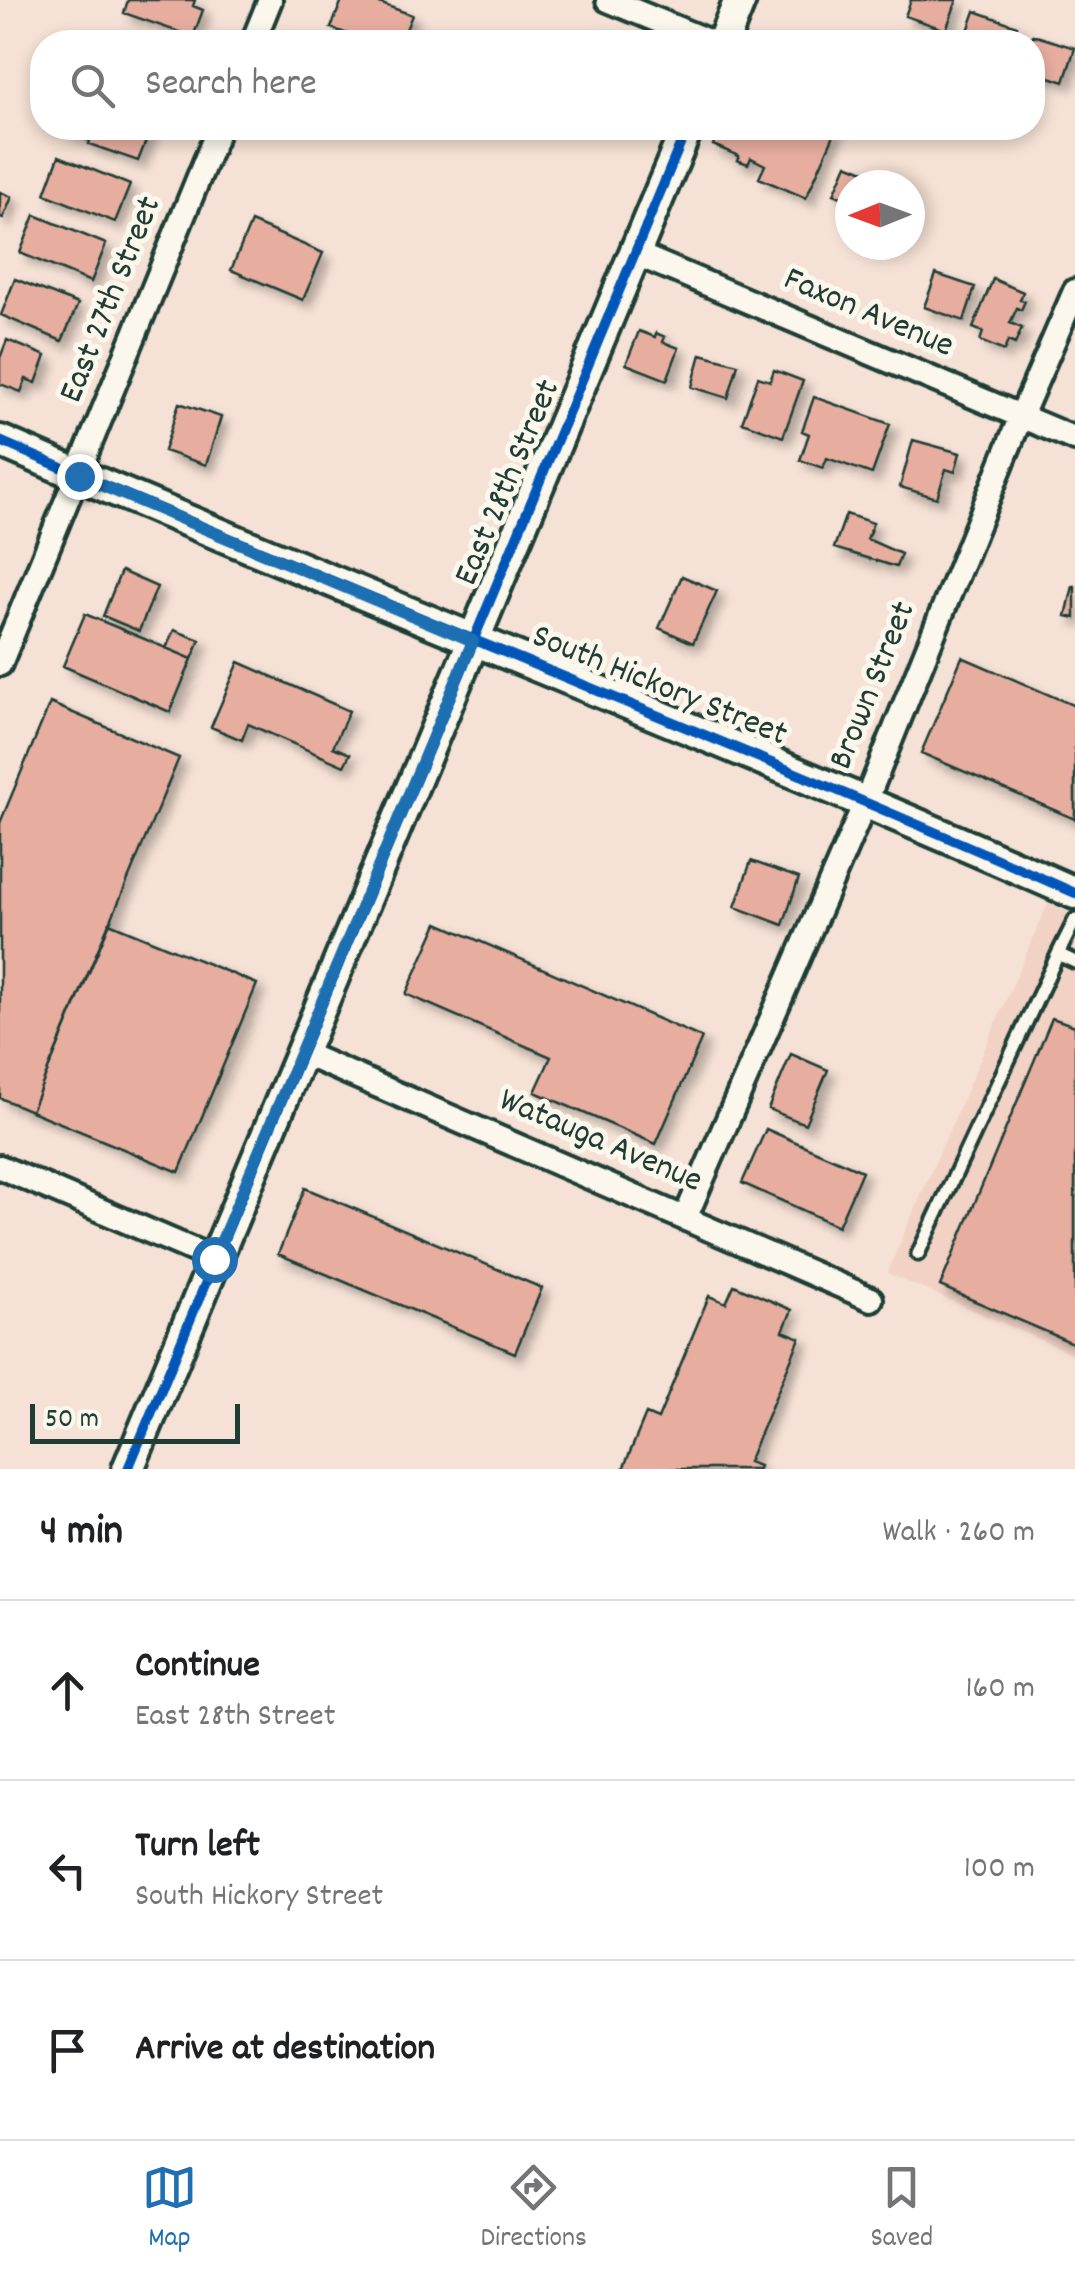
<!DOCTYPE html>
<meta charset="utf-8">
<style>
:root{--surface:#fff;--page:#f2f2f2;--text:#202124;--muted:#757577;--line:#e0e0e0;--accent:#1f6fb2}
body{margin:0;font-family:Dekko,sans-serif;background:var(--page);color:var(--text)}
.compass{position:absolute;left:835px;top:170px;width:90px;height:90px;border-radius:50%;background:var(--surface);box-shadow:0 5px 15px #0003;rotate:269deg}
.scale{position:absolute;left:30px;bottom:25px;width:210px;box-sizing:border-box;padding-left:10px;border:5px solid #1f3d34;border-top:0;font-size:28px;line-height:35px;white-space:nowrap;color:#1f3d34;-webkit-text-stroke:8px #fbf7ec;paint-order:stroke}
.stop{position:absolute;width:30px;height:30px;margin:-22px;border:8px solid #1f6fb2;border-radius:50%;background:#fff}
.stop.end{background:#1f6fb2;border-color:#fff;box-shadow:0 2px 10px #0008}
.list{margin:0;padding:0;list-style:none}
h2{display:flex;justify-content:space-between;align-items:center;height:130px;margin:0;padding:0 40px;font-size:42px}
h2 small{font-size:32px;font-weight:400;color:var(--muted)}
.list li{display:grid;grid-template-columns:65px 1fr auto;gap:30px;align-items:center;box-sizing:border-box;height:180px;padding:0 40px;border-top:2px solid var(--line)}
.list b{display:block;font-size:38px;white-space:nowrap}
.list p{margin:0;font-size:32px;white-space:nowrap;color:var(--muted)}
.list em{font-size:32px;font-style:normal;color:var(--muted)}
.icon{flex:none;width:55px;height:55px;fill:none;stroke:currentColor;stroke-width:2;stroke-linecap:round;stroke-linejoin:round}
.map{position:relative;flex:none;width:1075px;height:1469px;overflow:hidden}
.search{position:absolute;background:var(--surface);box-shadow:0 5px 15px #0003;left:30px;right:30px;top:30px;height:110px;display:flex;align-items:center;gap:25px;box-sizing:border-box;padding:0 35px;border-radius:40px;color:var(--muted);font-size:38px}
.sheet{height:670px;background:var(--surface)}
nav{display:flex;justify-content:space-around;align-items:center;box-sizing:border-box;height:140px;border-top:2px solid var(--line);background:var(--surface);font-size:28px;color:var(--muted)}
nav a{display:grid;justify-items:center;gap:5px}
nav .on{color:var(--accent)}
.map>svg:first-child{display:block}
</style>
<div class="map">
<svg width="1075" height="1469" viewBox="0 0 1075 1469">
<defs>
<filter id="shadow"><feDropShadow dx="7" dy="7" stdDeviation="5" flood-color="#0004"/></filter>
</defs>
<rect width="100%" height="100%" fill="#f5e1d5"/>
<filter id="ink" filterUnits="userSpaceOnUse"><feTurbulence type="fractalNoise" baseFrequency=".01" numOctaves="2"/><feDisplacementMap in="SourceGraphic" scale="20" xChannelSelector="R" yChannelSelector="G"/><feConvolveMatrix kernelMatrix="1 2 1 2 8 2 1 2 1" color-interpolation-filters="sRGB"/></filter>
<g filter="url(#ink)">
<path fill="#f1d2c5" d="M 1048,904 L 1075,916 L 1075,1355 L 887,1273 Z"/>
<path fill="#e7aea0" stroke="#1f3d34" stroke-width="2.5" filter="url(#shadow)" d="M 128,0 L 195,0 L 193,6 L 203,10 L 193,37 L 124,13 Z
M 342,0 L 371,0 L 412,15 L 401,42 L 370,42 L 331,28 Z
M 911,0 L 957,0 L 946,30 L 905,16 Z
M 975,11 L 1017,26 L 1011,42 L 964,42 Z
M 1033,35 L 1075,48 L 1064,82 L 1032,71 L 1030,42 Z
M 64,128 L 151,128 L 138,161 L 89,144 L 90,141 L 63,130 Z
M 720,128 L 837,128 L 806,198 L 759,178 L 765,165 L 751,158 L 748,164 L 737,160 L 739,156 L 713,145 Z
M 59,156 L 130,185 L 115,222 L 45,194 Z
M 847,164 L 884,179 L 881,185 L 850,185 L 850,212 L 842,209 L 846,199 L 834,194 Z
M 0,192 L 12,197 L 3,218 L 0,217 Z
M 35,215 L 106,244 L 91,282 L 20,253 Z
M 251,222 L 323,253 L 303,300 L 231,270 Z
M 936,274 L 975,287 L 964,321 L 924,307 Z
M 15,279 L 78,304 L 62,341 L 1,315 Z
M 993,279 L 1023,292 L 1020,300 L 1025,301 L 1021,310 L 1017,308 L 1010,323 L 1022,328 L 1015,344 L 1008,341 L 1004,351 L 980,341 L 983,332 L 973,328 Z
M 639,331 L 655,337 L 656,333 L 665,337 L 663,342 L 679,348 L 667,380 L 626,364 Z
M 7,340 L 46,356 L 36,383 L 26,379 L 21,392 L 0,384 L 0,358 Z
M 701,354 L 738,364 L 728,398 L 692,387 Z
M 774,370 L 803,381 L 783,437 L 742,422 L 758,377 L 770,381 Z
M 814,397 L 890,424 L 872,474 L 827,458 L 823,468 L 800,460 L 809,434 L 802,431 Z
M 179,403 L 221,417 L 206,465 L 164,451 Z
M 913,440 L 960,453 L 955,472 L 946,469 L 937,498 L 900,487 Z
M 846,514 L 873,523 L 867,539 L 901,554 L 896,567 L 834,548 Z
M 121,571 L 157,587 L 139,631 L 103,616 Z
M 682,576 L 717,591 L 693,643 L 659,628 Z
M 1073,586 L 1075,586 L 1075,618 L 1066,616 Z
M 85,614 L 192,659 L 170,712 L 63,666 Z
M 174,630 L 200,640 L 192,659 L 166,648 Z
M 962,657 L 1075,706 L 1075,819 L 921,753 Z
M 239,662 L 349,711 L 333,747 L 350,754 L 344,766 L 248,724 L 242,740 L 211,727 Z
M 50,703 L 179,758 L 31,1111 L 0,1098 L 0,823 Z
M 751,861 L 799,878 L 783,925 L 735,907 Z
M 109,923 L 257,984 L 179,1172 L 31,1111 Z
M 438,923 L 702,1038 L 656,1144 L 535,1092 L 551,1057 L 406,994 Z
M 1052,1018 L 1075,1026 L 1075,1344 L 940,1286 Z
M 791,1054 L 828,1070 L 805,1124 L 768,1109 Z
M 766,1129 L 862,1171 L 838,1226 L 742,1183 Z
M 305,1188 L 542,1288 L 515,1353 L 278,1254 Z
M 734,1285 L 792,1310 L 783,1331 L 800,1338 L 748,1462 L 759,1466 L 758,1469 L 623,1469 L 646,1414 L 658,1419 L 709,1296 L 726,1303 Z"/>
<g fill="none" stroke-linecap="round" stroke-linejoin="round">
<defs>
<path id="service" d="M 1075,920 L 1058,954 L 1075,962
M 918,1254 L 1058,954"/>
<path id="minor" d="M 608,0 L 710,42
M 253,42 L 270,0
M 634,253 L 1075,439
M 0,664 L 219,128
M 300,1052 L 871,1299
M 0,1167 L 214,1259
M 686,1216 L 866,801 L 1021,416 L 1075,291"/>
<path id="tertiary" d="M 723,42 L 740,0
M 0,441 C 357,596 720,736 1075,893
M 128,1469 L 687,128"/>
</defs>
<use href="#service" stroke="#1f3d34" stroke-width="19"/>
<use href="#minor" stroke="#1f3d34" stroke-width="30"/>
<use href="#tertiary" stroke="#1f3d34" stroke-width="38"/>
<use href="#service" stroke="#fbf7ec" stroke-width="11"/>
<use href="#minor" stroke="#fbf7ec" stroke-width="22"/>
<use href="#tertiary" stroke="#fbf7ec" stroke-width="30"/>
<defs>
<path id="cycleway" d="M 0,441 C 357,596 720,736 1075,893
M 128,1469 L 687,128"/>
</defs>
<use href="#cycleway" stroke="#fbf7ec" stroke-width="16"/>
<use href="#cycleway" stroke="#0057b8" stroke-width="10"/>
</g>
</g>
<g fill="none" stroke-linecap="round" stroke-linejoin="round" filter="url(#ink)">
<path stroke="#1f6fb2" stroke-width="12" d="M 79,476 L 473,641 L 214,1259"/>
</g>
<g text-anchor="middle" dominant-baseline="central" stroke-width="10" stroke-linejoin="round" paint-order="stroke">
<g font-size="35" fill="#1f3d34" stroke="#fbf7ec">
<text transform="translate(112 300) rotate(-68)">East 27th Street</text>
<text transform="translate(868 314) rotate(23)">Faxon Avenue</text>
<text transform="translate(509 483) rotate(-67)">East 28th Street</text>
<text transform="translate(874 686) rotate(-68)">Brown Street</text>
<text transform="translate(659 687) rotate(22)">South Hickory Street</text>
<text transform="translate(600 1142) rotate(23)">Watauga Avenue</text>
</g>
</g>
</svg>
<svg class="compass" viewBox="-18 -18 36 36"><path d="M0-13l5 13h-10z" fill="#e53935"/><path d="M0 13l5-13h-10z" fill="#757577"/></svg>
<div class="scale">50 m</div>
<div class="stop" style="left:214px;top:1259px"></div>
<div class="stop end" style="left:79px;top:476px"></div>
<div class="search"><svg class="icon" aria-label="search" viewBox="0 0 24 24"><circle cx="10" cy="10" r="6"/><path d="M15 15l6 6"/></svg>Search here</div>
</div>
<section class="sheet">
<h2>4 min<small>Walk · 260 m</small></h2>
<ul class="list">
<li><svg class="icon" aria-label="ahead" viewBox="0 0 24 24"><path d="M12 20V5M6 11l6-6 6 6"/></svg><div><b>Continue</b><p>East 28th Street</p></div><em>160 m</em></li>
<li><svg class="icon" aria-label="left" viewBox="0 0 24 24"><path d="M17 20v-9H6M10 6l-5 5 5 5"/></svg><div><b>Turn left</b><p>South Hickory Street</p></div><em>100 m</em></li>
<li><svg class="icon" aria-label="arrive" viewBox="0 0 24 24"><path d="M6 21V4h12l-3 4 3 4H6"/></svg><div><b>Arrive at destination</b></div></li>
</ul>
</section>
<nav>
<a class="on"><svg class="icon" aria-label="map" viewBox="0 0 24 24"><path d="M3 6l6-2 6 2 6-2v14l-6 2-6-2-6 2zM9 4v14M15 6v14"/></svg>Map</a>
<a><svg class="icon" aria-label="directions" viewBox="0 0 24 24"><path d="M12 3l9 9-9 9-9-9zM9 14v-3h6M13 9l2 2-2 2"/></svg>Directions</a>
<a><svg class="icon" aria-label="saved" viewBox="0 0 24 24"><path d="M7 4h10v16l-5-4-5 4z"/></svg>Saved</a>
</nav>
